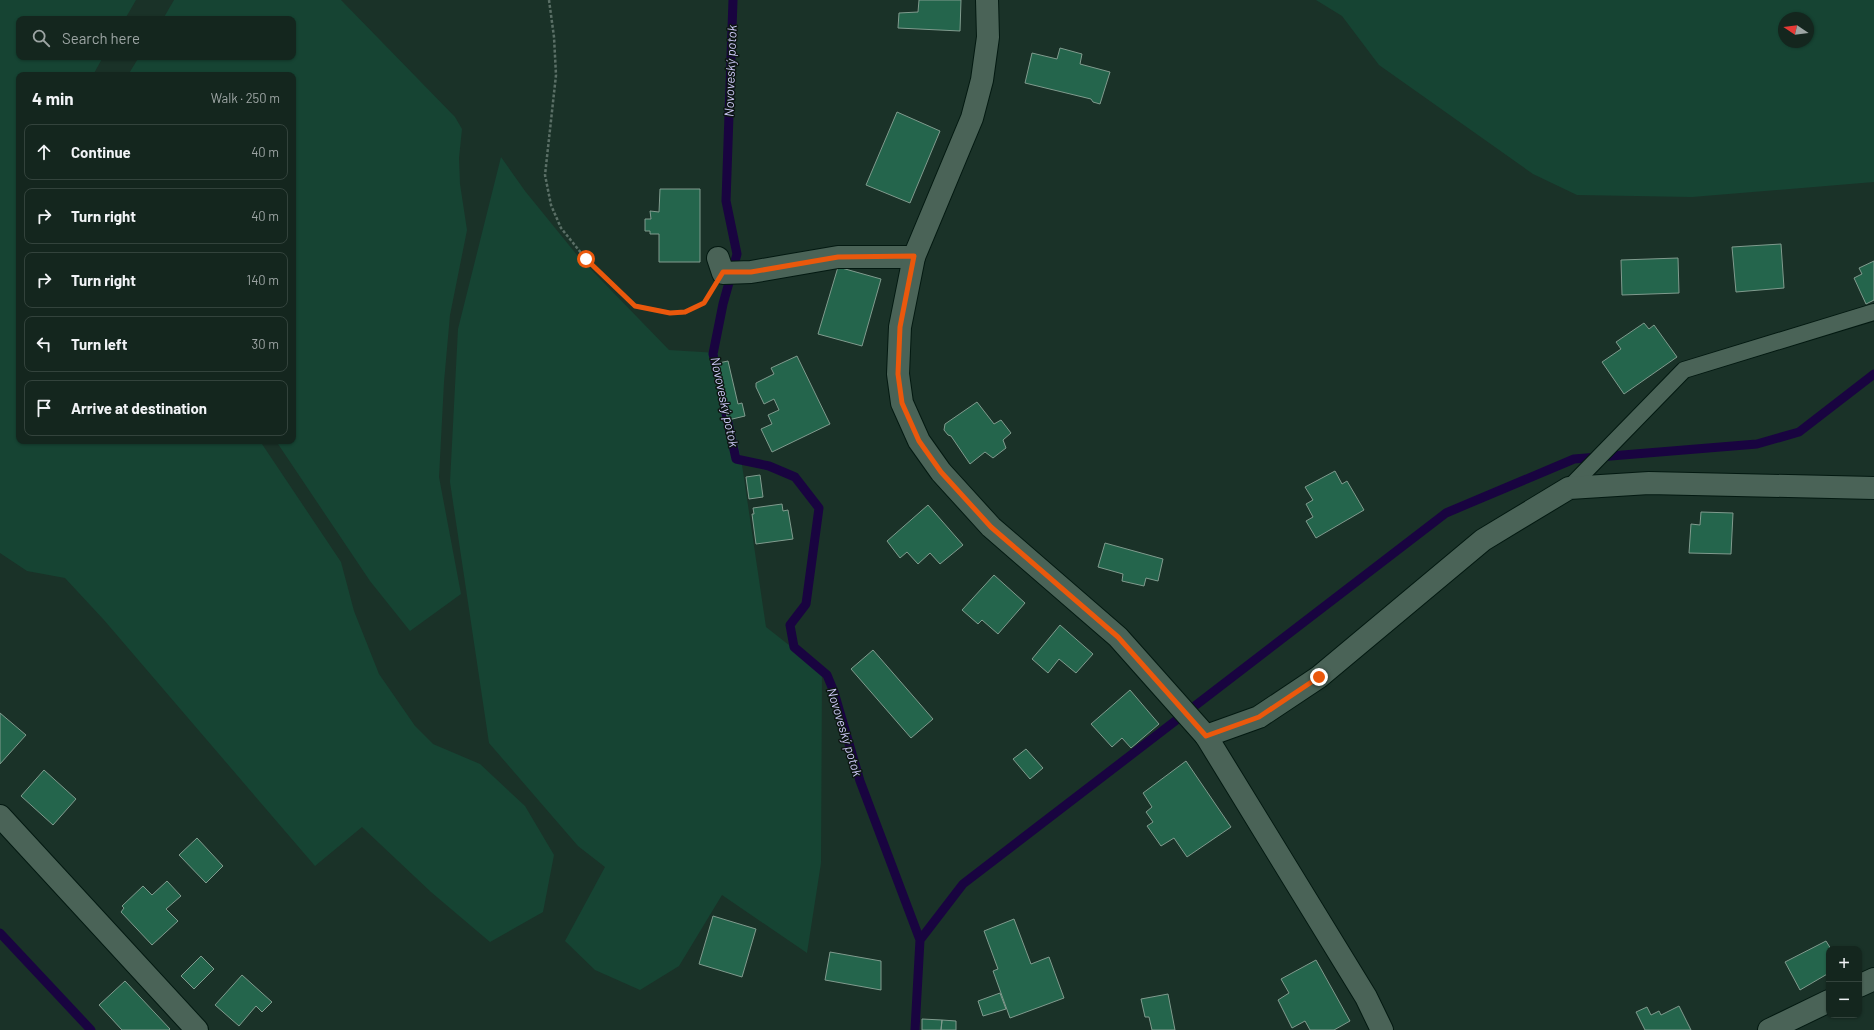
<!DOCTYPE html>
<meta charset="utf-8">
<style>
:root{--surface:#14261e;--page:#1d2e27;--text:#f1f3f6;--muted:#9da5a4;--line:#33433c}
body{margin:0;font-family:Barlow,sans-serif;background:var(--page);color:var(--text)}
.controls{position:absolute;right:12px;bottom:12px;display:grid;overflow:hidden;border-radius:8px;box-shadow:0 1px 3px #0004}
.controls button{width:36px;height:36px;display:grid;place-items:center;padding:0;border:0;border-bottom:1px solid var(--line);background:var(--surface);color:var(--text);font:20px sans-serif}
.compass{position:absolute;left:1778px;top:12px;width:36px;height:36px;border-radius:50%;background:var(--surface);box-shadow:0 1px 3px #0004;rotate:283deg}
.stop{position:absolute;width:12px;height:12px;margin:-9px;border:3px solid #ea580c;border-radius:50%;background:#fff}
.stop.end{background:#ea580c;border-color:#fff;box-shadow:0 1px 4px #0008}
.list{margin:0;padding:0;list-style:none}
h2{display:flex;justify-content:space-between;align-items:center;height:52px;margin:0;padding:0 16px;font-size:17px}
h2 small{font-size:13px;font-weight:400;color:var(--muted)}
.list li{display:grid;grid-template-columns:26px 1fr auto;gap:12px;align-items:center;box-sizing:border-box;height:56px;margin:0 8px 8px;padding:0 8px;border:1px solid var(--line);border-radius:8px}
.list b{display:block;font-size:15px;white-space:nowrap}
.list em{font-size:13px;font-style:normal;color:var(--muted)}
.icon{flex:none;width:22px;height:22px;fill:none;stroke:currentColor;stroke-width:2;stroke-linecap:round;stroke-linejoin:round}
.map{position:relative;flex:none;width:1874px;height:1030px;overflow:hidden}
.search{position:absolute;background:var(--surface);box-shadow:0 1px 3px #0004;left:16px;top:16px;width:280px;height:44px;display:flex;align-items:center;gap:10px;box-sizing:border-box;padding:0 14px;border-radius:8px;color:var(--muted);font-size:15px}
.panel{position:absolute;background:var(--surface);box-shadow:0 1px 3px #0004;left:16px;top:72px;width:280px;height:372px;border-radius:8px}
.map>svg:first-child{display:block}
</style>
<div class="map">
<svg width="1874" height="1030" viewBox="0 0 1874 1030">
<rect width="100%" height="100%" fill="#1a3228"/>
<path fill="#164433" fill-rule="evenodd" d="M 0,0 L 136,0 L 125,19 L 19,19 L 19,57 L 103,57 L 93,75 L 19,75 L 19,441 L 260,441 L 341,562 L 354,611 L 379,674 L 415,726 L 433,744 L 480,764 L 525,806 L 554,855 L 543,912 L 490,942 L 431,892 L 362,827 L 315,866 L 104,620 L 65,578 L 27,571 L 0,553 Z
M 174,0 L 341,0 L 455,117 L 462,129 L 459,158 L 460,184 L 467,230 L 450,315 L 444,382 L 439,477 L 461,594 L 410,631 L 370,581 L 276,441 L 293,441 L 293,75 L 128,75 L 139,57 L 293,57 L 293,19 L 163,19 Z
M 1316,0 L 1874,0 L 1874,182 L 1692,197 L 1577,195 L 1533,174 L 1379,65 L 1342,16 ZM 1784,18 L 1808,18 L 1808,42 L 1784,42 Z
M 501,157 L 525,191 L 577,255 L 669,350 L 718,353 L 741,458 L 766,627 L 822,671 L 821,863 L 807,953 L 722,895 L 679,966 L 640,990 L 595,970 L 565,941 L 605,867 L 578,846 L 489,743 L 450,482 L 458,329 Z"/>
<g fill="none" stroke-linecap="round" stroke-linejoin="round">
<path stroke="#190440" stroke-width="9" d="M 718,374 L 713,354 L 723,304 L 737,254 L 726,201 L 733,0
M 724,404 L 736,459 L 769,466 L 795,477 L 819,508 L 806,604 L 790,625 L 794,647 L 827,675 L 834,692 L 860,781 L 920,940 L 915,1030
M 0,933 L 91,1030
M 920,940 L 963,884 L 1446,513 L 1574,459 L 1757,444 L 1799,432 L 1874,374"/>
</g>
<path fill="#24654c" stroke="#809b8e" d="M 919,0 L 961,0 L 960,31 L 898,28 L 899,13 L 918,12 Z
M 1060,48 L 1082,54 L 1080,64 L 1110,72 L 1100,104 L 1093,102 L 1091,99 L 1025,83 L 1032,53 L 1057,59 Z
M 897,112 L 940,131 L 910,203 L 866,185 Z
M 660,189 L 700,189 L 700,262 L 659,262 L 659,234 L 650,234 L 650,231 L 645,231 L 645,219 L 651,219 L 650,211 L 659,212 Z
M 1781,244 L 1784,288 L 1736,292 L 1732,247 Z
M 1678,258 L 1679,293 L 1622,295 L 1621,260 Z
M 1874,261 L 1874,300 L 1866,304 L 1854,278 L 1862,274 L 1859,268 Z
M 838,267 L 881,279 L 862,346 L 818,334 Z
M 1644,323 L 1649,329 L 1654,325 L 1677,357 L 1624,394 L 1602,362 L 1621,349 L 1616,342 Z
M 797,356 L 830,424 L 772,452 L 761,429 L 772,424 L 768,415 L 779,410 L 774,399 L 764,404 L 756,387 L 756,383 L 774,374 L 771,368 Z
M 728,361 L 738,404 L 742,403 L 745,416 L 728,420 L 714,364 Z
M 977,402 L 994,424 L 1001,420 L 1011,433 L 1003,440 L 1006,448 L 993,458 L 985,452 L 970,464 L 951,436 L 948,435 L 944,430 L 945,424 Z
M 1335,471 L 1342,484 L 1347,481 L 1364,510 L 1316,538 L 1306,521 L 1313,517 L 1306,504 L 1313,500 L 1305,487 Z
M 760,475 L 763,497 L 749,499 L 746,477 Z
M 782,504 L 783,511 L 788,510 L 793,539 L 756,544 L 752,514 L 754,514 L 753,508 Z
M 928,505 L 963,545 L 940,564 L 930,553 L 918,564 L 907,552 L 900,558 L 887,541 Z
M 1701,512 L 1733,513 L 1731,554 L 1689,553 L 1691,524 L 1700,525 Z
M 1105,543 L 1163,559 L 1158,581 L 1146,578 L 1144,586 L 1122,581 L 1123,574 L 1098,567 Z
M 994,575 L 1025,603 L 998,634 L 982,620 L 978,624 L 962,610 Z
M 1060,625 L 1093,654 L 1076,673 L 1059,659 L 1048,673 L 1032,659 Z
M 873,650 L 933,719 L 911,738 L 851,669 Z
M 1130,690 L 1159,724 L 1131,748 L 1122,738 L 1112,747 L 1091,724 Z
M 0,713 L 26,735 L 0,764 Z
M 1026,749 L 1043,768 L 1030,779 L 1013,759 Z
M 1186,761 L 1231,827 L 1187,857 L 1174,838 L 1161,846 L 1147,826 L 1153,822 L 1146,812 L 1152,807 L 1143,793 Z
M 44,770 L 76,799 L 53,825 L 21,796 Z
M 197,838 L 223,866 L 206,883 L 179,855 Z
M 167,881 L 181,896 L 166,909 L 178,921 L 152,945 L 121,912 L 124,908 L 122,906 L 143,886 L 152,895 Z
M 713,916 L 756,929 L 742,977 L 699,964 Z
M 1014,919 L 1031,964 L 1049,957 L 1064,998 L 1010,1018 L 993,971 L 998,969 L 984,931 Z
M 1826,941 L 1831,949 L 1829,949 L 1829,973 L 1800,990 L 1785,962 Z
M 830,952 L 881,961 L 881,990 L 825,980 Z
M 201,956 L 214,969 L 194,989 L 181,976 Z
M 1316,960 L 1350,1021 L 1334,1030 L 1310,1030 L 1305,1021 L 1292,1028 L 1278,1000 L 1289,993 L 1281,979 Z
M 242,975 L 272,1002 L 262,1012 L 256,1006 L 239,1026 L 215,1005 Z
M 125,981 L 170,1029 L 169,1030 L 122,1030 L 99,1005 Z
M 1000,993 L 1006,1009 L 983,1016 L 978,1001 Z
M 1168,994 L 1175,1030 L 1152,1030 L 1149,1017 L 1145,1017 L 1141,999 Z
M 1679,1006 L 1691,1030 L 1645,1030 L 1636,1012 L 1647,1007 L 1651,1015 L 1659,1011 L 1661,1015 Z
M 922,1019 L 942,1020 L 941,1030 L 922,1030 Z
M 942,1020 L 956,1021 L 956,1030 L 941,1030 Z"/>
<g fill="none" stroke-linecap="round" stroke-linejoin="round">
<defs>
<path id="lane" d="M 1569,488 L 1684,370 L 1874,312"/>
<path id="street" d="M 718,258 L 723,273 L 751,272 L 838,257 L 914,257
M 1206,736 L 1259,717 L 1319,677 L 1483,540 L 1569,488 L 1649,483 L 1874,488
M 0,816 L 197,1030
M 1859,986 L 1874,979
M 1769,1030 L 1829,1001"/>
<path id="secondary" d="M 987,0 L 988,37 L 982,80 L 972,118 L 914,257 L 900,327 L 898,374 L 902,403 L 919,441 L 941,472 L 991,527 L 1118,637 L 1206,736 L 1366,997 L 1382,1030"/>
</defs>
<use href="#lane" stroke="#031911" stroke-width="18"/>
<use href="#street" stroke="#031911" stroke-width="24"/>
<use href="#secondary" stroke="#031911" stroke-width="24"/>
<path stroke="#5a6f66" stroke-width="2.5" stroke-dasharray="3 2" stroke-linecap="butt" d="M 549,0 L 554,37 L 556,75 L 545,175 L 551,205 L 561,228 L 586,259 L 635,306 L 670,313 L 685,313 L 704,303 L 709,295"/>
<use href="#lane" stroke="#4a6357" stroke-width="16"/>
<use href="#street" stroke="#4a6357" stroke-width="22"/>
<use href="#secondary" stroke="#4a6357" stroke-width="22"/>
</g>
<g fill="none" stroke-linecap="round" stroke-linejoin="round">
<path stroke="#ea580c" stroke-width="5" d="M 586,259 L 635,306 L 670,313 L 685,312 L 704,303 L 723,272 L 751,272 L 838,257 L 914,256 L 900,327 L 898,374 L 902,403 L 919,441 L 941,472 L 991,527 L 1118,637 L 1206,736 L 1259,717 L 1319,677"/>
</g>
<g text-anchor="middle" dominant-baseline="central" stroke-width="3" stroke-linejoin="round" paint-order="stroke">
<g font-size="13" font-style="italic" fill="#cdc8f7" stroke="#0d1713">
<text transform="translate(730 71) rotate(-88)">Novoveský potok</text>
<text transform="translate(725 402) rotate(78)">Novoveský potok</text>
<text transform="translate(845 732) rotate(73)">Novoveský potok</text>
</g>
</g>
</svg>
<div class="controls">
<button>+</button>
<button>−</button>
</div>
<svg class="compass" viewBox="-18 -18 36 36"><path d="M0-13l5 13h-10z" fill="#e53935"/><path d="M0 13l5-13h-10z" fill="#9da5a4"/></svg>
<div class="stop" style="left:586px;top:259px"></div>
<div class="stop end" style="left:1319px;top:677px"></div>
<div class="search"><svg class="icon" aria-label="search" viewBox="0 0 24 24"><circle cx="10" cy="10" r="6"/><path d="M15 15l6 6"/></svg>Search here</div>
<section class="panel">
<h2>4 min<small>Walk · 250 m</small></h2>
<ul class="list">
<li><svg class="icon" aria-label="ahead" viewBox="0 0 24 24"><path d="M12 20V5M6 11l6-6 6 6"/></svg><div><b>Continue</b></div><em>40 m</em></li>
<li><svg class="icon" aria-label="right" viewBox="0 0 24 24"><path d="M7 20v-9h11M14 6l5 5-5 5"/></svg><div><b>Turn right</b></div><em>40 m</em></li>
<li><svg class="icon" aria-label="right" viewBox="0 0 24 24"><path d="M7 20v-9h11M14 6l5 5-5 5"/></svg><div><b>Turn right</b></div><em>140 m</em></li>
<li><svg class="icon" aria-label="left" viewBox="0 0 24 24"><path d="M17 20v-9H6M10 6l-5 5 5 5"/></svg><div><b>Turn left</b></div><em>30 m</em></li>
<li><svg class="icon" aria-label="arrive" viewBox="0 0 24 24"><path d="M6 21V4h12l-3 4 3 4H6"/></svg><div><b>Arrive at destination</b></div></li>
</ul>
</section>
</div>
